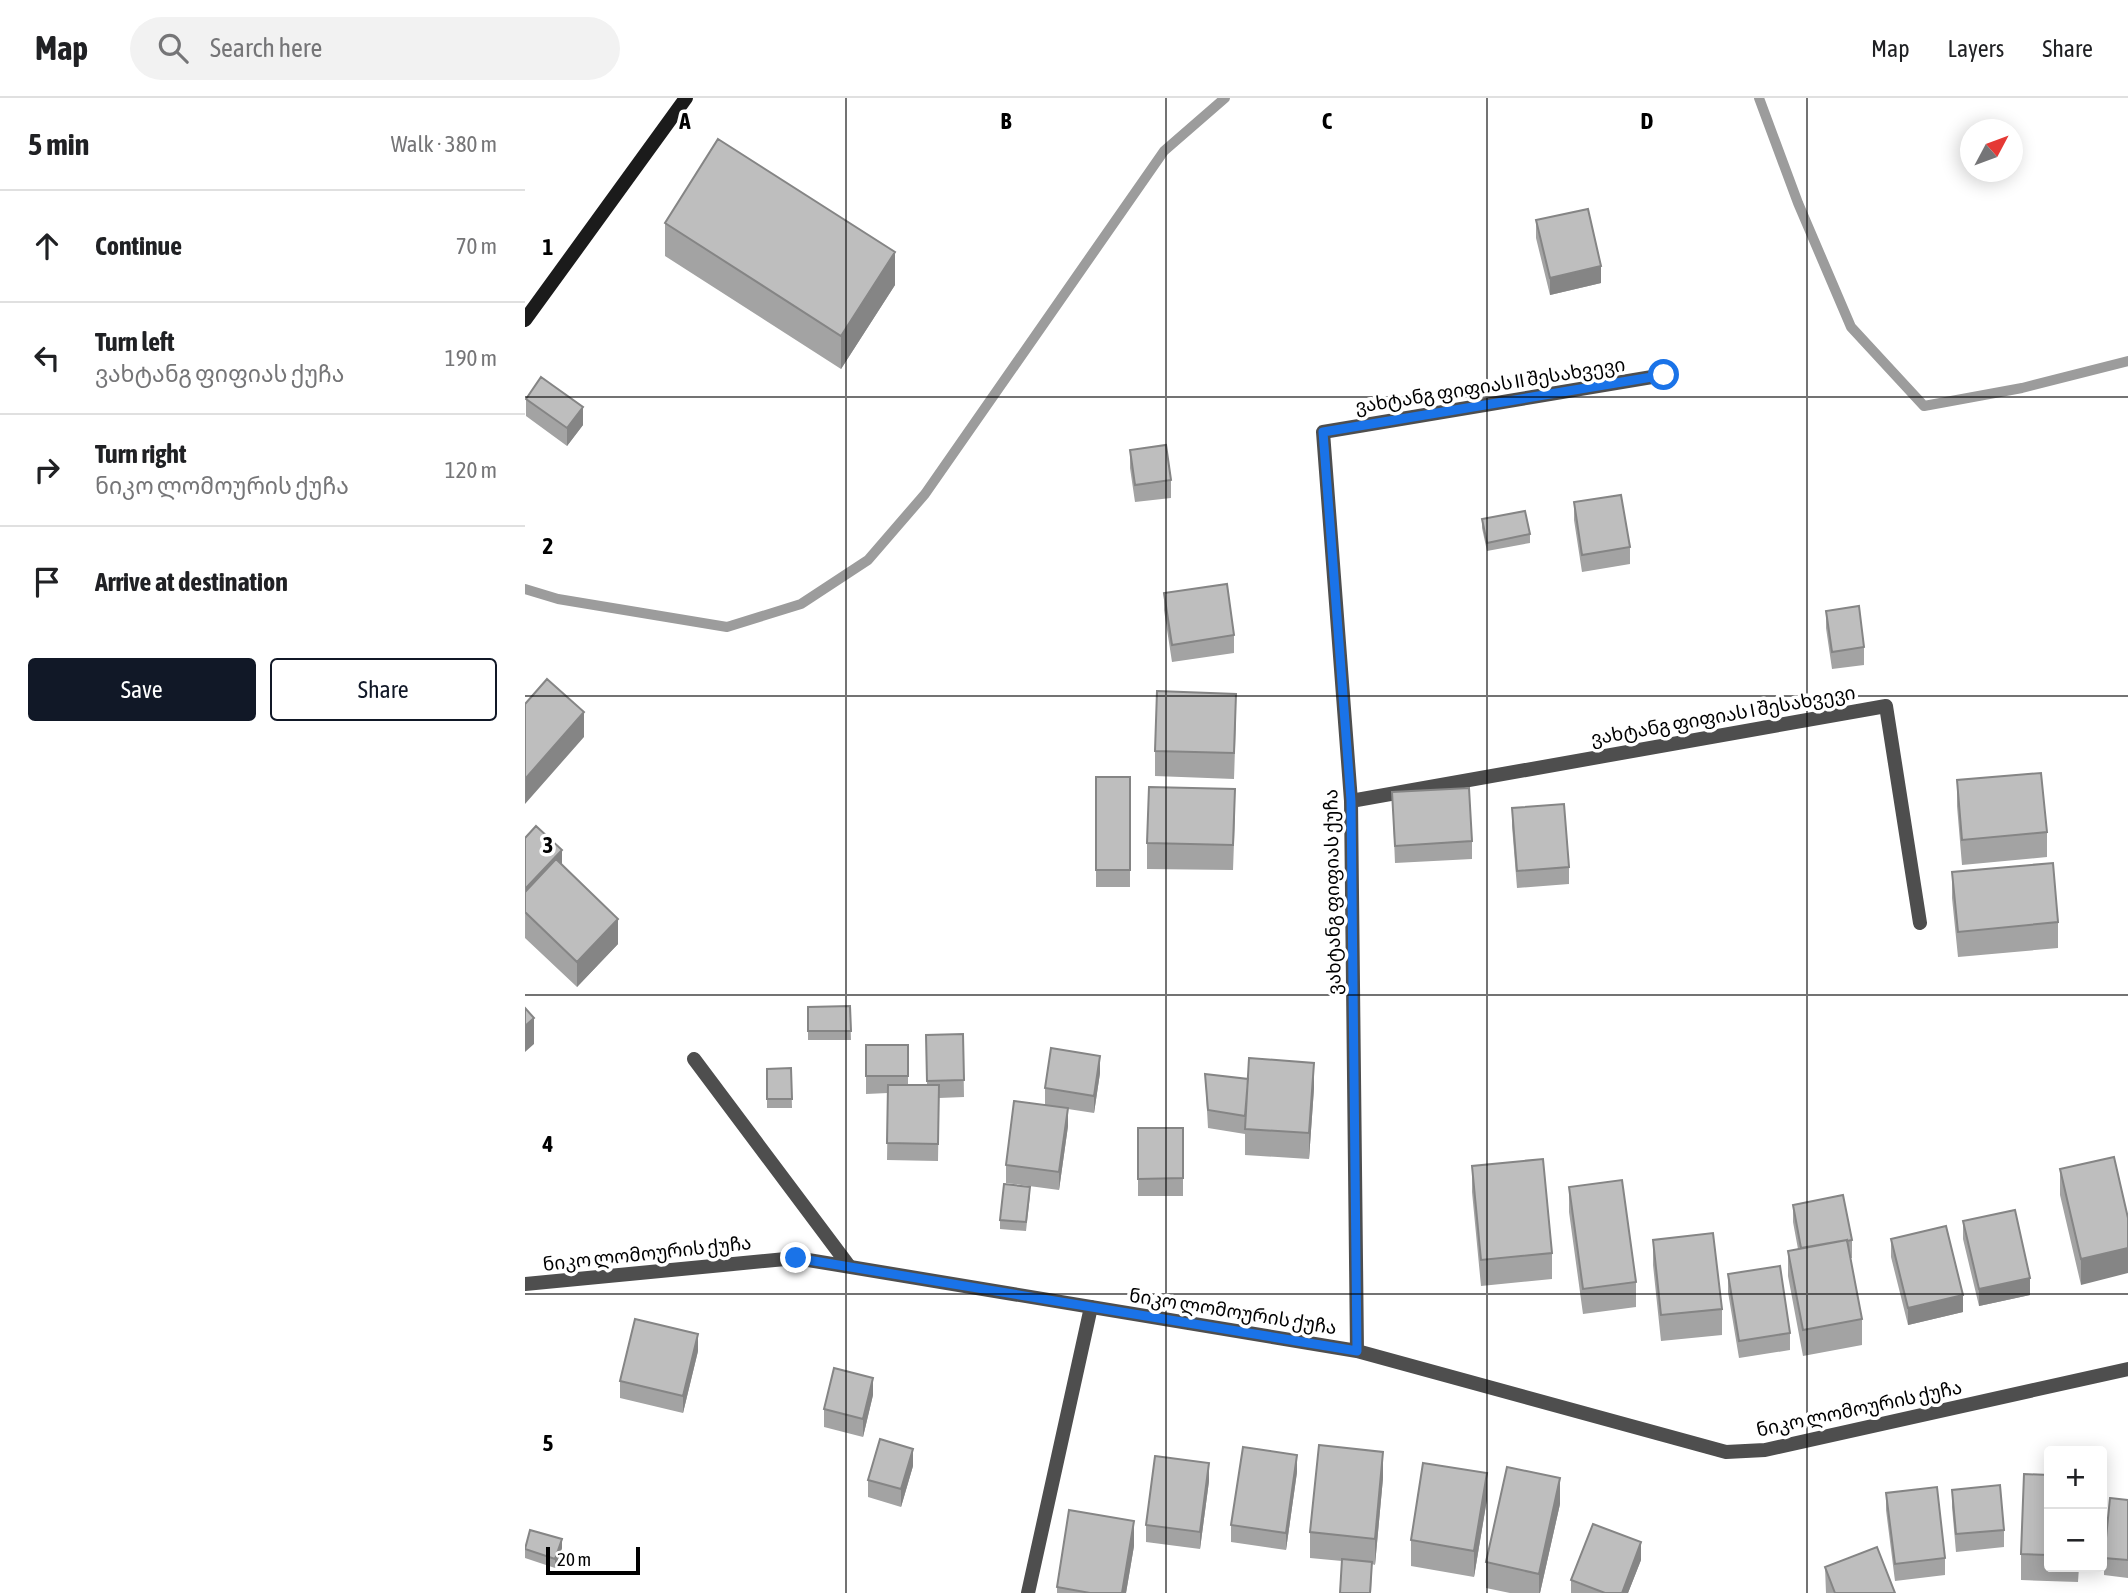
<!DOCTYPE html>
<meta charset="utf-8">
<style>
:root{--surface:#fff;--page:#f2f2f2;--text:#202124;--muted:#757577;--line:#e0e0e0;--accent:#111827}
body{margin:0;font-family:"Asap Condensed","Noto Sans Georgian",sans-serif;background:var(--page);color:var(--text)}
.controls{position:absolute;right:21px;bottom:21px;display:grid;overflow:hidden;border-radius:7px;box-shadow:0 4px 18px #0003}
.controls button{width:63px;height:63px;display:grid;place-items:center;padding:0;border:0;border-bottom:2px solid var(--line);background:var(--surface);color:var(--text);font:35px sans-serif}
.compass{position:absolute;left:1435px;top:21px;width:63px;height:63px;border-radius:50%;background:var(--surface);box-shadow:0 4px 18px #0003;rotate:49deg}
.scale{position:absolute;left:21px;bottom:18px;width:94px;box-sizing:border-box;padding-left:7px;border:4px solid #000;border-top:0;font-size:19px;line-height:24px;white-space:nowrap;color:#000;-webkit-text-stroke:5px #fff;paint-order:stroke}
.stop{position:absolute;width:21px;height:21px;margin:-16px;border:5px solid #1a73e8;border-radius:50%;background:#fff}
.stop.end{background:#1a73e8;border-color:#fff;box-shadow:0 2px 7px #0008}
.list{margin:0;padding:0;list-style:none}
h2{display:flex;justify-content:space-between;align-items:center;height:91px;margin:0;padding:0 28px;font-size:30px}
h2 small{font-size:23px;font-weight:400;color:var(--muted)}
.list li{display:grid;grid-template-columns:46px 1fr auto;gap:21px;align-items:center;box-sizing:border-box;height:112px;padding:0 28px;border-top:2px solid var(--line)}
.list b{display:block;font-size:26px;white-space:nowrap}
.list p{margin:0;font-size:23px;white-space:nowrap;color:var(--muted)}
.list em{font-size:23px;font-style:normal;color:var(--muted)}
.actions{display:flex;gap:14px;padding:21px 28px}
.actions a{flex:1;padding:16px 0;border:2px solid var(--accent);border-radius:7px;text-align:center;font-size:24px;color:var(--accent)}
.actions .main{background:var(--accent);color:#fff}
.icon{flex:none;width:38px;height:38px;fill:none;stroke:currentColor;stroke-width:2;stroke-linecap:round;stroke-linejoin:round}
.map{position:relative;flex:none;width:1603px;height:1495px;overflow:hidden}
header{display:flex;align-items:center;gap:42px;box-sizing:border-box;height:98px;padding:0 35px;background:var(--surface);border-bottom:2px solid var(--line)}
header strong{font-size:33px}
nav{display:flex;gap:38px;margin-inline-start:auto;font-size:24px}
.search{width:490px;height:63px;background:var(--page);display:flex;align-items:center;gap:18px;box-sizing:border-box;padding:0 24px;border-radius:38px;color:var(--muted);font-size:26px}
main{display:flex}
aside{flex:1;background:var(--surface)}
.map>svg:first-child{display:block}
</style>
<header>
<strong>Map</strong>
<div class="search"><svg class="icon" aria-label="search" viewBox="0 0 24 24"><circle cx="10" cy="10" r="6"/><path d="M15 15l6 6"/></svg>Search here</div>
<nav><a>Map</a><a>Layers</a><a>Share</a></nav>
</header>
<main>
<aside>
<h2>5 min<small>Walk · 380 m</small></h2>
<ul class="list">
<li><svg class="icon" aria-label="ahead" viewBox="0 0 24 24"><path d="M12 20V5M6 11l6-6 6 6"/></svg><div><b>Continue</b></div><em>70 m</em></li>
<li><svg class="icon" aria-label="left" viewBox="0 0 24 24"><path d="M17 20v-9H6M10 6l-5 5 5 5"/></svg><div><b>Turn left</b><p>ვახტანგ ფიფიას ქუჩა</p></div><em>190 m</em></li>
<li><svg class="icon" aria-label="right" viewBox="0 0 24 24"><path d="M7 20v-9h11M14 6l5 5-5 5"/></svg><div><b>Turn right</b><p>ნიკო ლომოურის ქუჩა</p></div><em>120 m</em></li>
<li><svg class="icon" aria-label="arrive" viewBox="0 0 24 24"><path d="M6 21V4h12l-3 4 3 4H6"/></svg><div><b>Arrive at destination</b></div></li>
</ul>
<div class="actions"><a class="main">Save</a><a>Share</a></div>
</aside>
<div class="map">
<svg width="1603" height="1495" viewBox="0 0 1603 1495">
<rect width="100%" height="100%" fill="#fff"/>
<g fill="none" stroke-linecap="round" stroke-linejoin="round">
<path stroke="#9c9c9c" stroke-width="10" d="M 1234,0 L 1273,105 L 1326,229 L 1399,308 L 1497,290 L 1603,263
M 0,491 L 33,501 L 202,529 L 276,506 L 343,462 L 400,396 L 639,53 L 700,0"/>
<path stroke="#4e4e4e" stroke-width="14" d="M 169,961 L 324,1168
M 503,1495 L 566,1209"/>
<path stroke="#4e4e4e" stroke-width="14" d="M 826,703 L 1361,608 L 1395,825
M 0,1186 L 271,1160 L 832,1253 L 1201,1354 L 1240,1352 L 1603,1271
M 832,1253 L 826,703 L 798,334 L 1139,277"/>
<path stroke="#1b1b1b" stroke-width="14" d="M 0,222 L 161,0"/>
</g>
<path fill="#a3a3a3" d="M 1011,122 L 1076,185 L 1025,197 L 1011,140 Z
M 140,125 L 370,187 L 316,271 L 140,158 Z
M 1,301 L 58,327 L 42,348 L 1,318 Z
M 605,352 L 646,382 L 646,400 L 610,404 L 605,370 Z
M 1049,404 L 1105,449 L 1105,466 L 1057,474 L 1049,422 Z
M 957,421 L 1005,436 L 1005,445 L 962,453 L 957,430 Z
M 639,495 L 709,537 L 709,555 L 647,564 L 639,512 Z
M 1301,513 L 1339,549 L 1339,567 L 1307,571 L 1301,530 Z
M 711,621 L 709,681 L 630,678 L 630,653 Z
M 571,679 L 605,679 L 605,789 L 571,789 Z
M 1432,682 L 1522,734 L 1522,759 L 1437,767 L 1432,708 Z
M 867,694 L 947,743 L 947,761 L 870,765 Z
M 987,710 L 1044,769 L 1044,786 L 992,790 L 987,728 Z
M 710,717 L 708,772 L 622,771 L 622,745 Z
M 0,740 L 37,767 L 93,846 L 52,889 L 0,840 Z
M 1427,774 L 1533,824 L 1533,850 L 1433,859 L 1427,800 Z
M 325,908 L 326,942 L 283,942 L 283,909 Z
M 438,936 L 439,999 L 414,1000 L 413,1063 L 362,1062 L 363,995 L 341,996 L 341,947 L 383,947 L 383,987 L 402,987 L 401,937 Z
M 266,970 L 267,1010 L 242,1010 L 242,971 Z
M 575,975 L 569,1015 L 543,1011 L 543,1028 L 534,1092 L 481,1085 L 481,1067 L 520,1007 L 520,990 Z
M 680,976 L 789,990 L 784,1061 L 720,1057 L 720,1036 L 683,1030 Z
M 613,1030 L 658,1030 L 658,1098 L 613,1098 Z
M 1589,1059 L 1556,1187 L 1535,1097 L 1535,1071 Z
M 947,1068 L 1027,1155 L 1027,1181 L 956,1188 L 947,1094 Z
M 1044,1089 L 1111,1184 L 1111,1209 L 1058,1216 L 1044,1114 Z
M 505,1097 L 501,1133 L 475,1131 L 475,1122 Z
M 1268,1107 L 1327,1142 L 1327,1160 L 1325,1160 L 1337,1221 L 1337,1247 L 1278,1258 L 1263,1178 L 1263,1153 L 1273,1151 L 1268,1124 Z
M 1438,1123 L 1505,1197 L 1454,1208 L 1438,1141 Z
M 1366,1141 L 1438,1214 L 1383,1227 L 1366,1159 Z
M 1128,1142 L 1197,1211 L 1197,1237 L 1136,1243 L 1128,1167 Z
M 1203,1176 L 1265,1235 L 1265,1252 L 1214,1260 L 1203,1194 Z
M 173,1253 L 158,1315 L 95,1300 L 95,1283 Z
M 348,1297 L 338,1339 L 299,1329 L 299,1311 Z
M 388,1368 L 376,1409 L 343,1399 L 343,1382 Z
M 772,1374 L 761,1452 L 706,1444 L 706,1427 Z
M 1524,1377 L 1524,1469 L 1554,1469 L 1553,1484 L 1496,1482 L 1496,1456 Z
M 858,1380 L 850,1467 L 847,1466 L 846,1495 L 815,1495 L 817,1463 L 785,1460 L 785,1434 Z
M 684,1383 L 675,1451 L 621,1444 L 621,1427 Z
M 1427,1392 L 1479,1432 L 1479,1449 L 1431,1454 L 1427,1409 Z
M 1361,1395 L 1420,1460 L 1420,1477 L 1370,1483 L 1361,1412 Z
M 962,1401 L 949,1479 L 886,1468 L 886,1442 Z
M 1603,1402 L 1603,1480 L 1579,1477 L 1579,1460 Z
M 1035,1406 L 1015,1495 L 985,1495 L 961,1490 L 961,1464 Z
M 0,1448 L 37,1450 L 30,1470 L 0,1460 Z
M 609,1448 L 601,1495 L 532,1495 L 532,1489 Z
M 1116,1462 L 1103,1495 L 1046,1495 L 1046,1482 Z
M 1300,1469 L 1370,1495 L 1301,1495 Z"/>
<path fill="#858585" d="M 370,154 L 370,187 L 316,271 L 316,238 Z
M 1076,168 L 1076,185 L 1025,197 L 1025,180 Z
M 58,309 L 58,327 L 42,348 L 42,330 Z
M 59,614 L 59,639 L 0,706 L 0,681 Z
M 37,752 L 37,769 L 0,808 L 0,791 Z
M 93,821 L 93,846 L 52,889 L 52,864 Z
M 9,920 L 9,946 L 0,954 L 0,928 Z
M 575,958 L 575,975 L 569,1015 L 569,998 Z
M 789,965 L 789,990 L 784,1061 L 784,1035 Z
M 543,1010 L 543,1028 L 534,1092 L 534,1074 Z
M 1603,1150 L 1603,1175 L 1556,1187 L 1556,1161 Z
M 1505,1180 L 1505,1197 L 1454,1208 L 1454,1191 Z
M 1438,1197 L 1438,1214 L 1383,1227 L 1383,1210 Z
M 173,1236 L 173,1253 L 158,1315 L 158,1298 Z
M 348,1280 L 348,1297 L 338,1339 L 338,1321 Z
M 388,1351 L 388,1368 L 376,1409 L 376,1391 Z
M 858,1354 L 858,1380 L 850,1467 L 850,1441 Z
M 772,1357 L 772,1374 L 761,1452 L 761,1435 Z
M 684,1365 L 684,1383 L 675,1451 L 675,1434 Z
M 962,1375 L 962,1401 L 949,1479 L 949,1453 Z
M 1035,1380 L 1035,1406 L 1015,1495 L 1014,1495 L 1014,1476 Z
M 609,1423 L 609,1448 L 601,1495 L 597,1495 Z
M 37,1441 L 37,1450 L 30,1470 L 30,1461 Z
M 1116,1444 L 1116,1462 L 1103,1495 L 1097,1495 Z"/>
<path fill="#bebebe" stroke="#858585" stroke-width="2" d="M 193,41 L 370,154 L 316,238 L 140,125 Z
M 1063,111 L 1076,168 L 1025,180 L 1011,122 Z
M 16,279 L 58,309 L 42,330 L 1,301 Z
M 641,347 L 646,382 L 610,387 L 605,352 Z
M 1096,397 L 1105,449 L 1057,457 L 1049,404 Z
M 1000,413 L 1005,436 L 962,445 L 957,421 Z
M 702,486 L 709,537 L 647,547 L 639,495 Z
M 1334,508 L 1339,549 L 1307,554 L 1301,513 Z
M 22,581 L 59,614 L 0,681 L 0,606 Z
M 632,593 L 711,596 L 709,655 L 630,653 Z
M 1516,675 L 1522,734 L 1437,742 L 1432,682 Z
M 571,679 L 605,679 L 605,772 L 571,772 Z
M 624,689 L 710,691 L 708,747 L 622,745 Z
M 944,690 L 947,743 L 870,748 L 867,694 Z
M 1039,706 L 1044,769 L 992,773 L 987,710 Z
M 11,728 L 37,752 L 0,791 L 0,740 Z
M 31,761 L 93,821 L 52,864 L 0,814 L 0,794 Z
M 1528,765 L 1533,824 L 1433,834 L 1427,774 Z
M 325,908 L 326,933 L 283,933 L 283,909 Z
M 0,910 L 9,920 L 0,928 Z
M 438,936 L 439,982 L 402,983 L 401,937 Z
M 341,947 L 383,947 L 383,978 L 341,978 Z
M 526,950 L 575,958 L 569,998 L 520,990 Z
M 724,960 L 789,965 L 784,1035 L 720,1031 Z
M 266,970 L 267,1001 L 242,1001 L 242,971 Z
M 680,976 L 723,981 L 720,1018 L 683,1012 Z
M 363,987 L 414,987 L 413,1046 L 362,1045 Z
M 489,1003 L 543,1010 L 534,1074 L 481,1067 Z
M 613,1030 L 658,1030 L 658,1080 L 613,1081 Z
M 1589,1059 L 1603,1120 L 1603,1150 L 1556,1161 L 1535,1071 Z
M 1018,1061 L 1027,1155 L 956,1162 L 947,1068 Z
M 1097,1082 L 1111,1184 L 1058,1191 L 1044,1089 Z
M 479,1086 L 505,1089 L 501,1124 L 475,1122 Z
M 1318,1097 L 1327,1142 L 1322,1143 L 1322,1142 L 1276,1150 L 1268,1107 Z
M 1490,1112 L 1505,1180 L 1454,1191 L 1438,1123 Z
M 1421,1128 L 1438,1197 L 1383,1210 L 1366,1141 Z
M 1188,1135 L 1197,1211 L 1136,1217 L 1128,1142 Z
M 1322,1142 L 1337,1221 L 1278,1232 L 1263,1153 Z
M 1255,1168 L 1265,1235 L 1214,1243 L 1203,1176 Z
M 110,1221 L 173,1236 L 158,1298 L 95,1283 Z
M 309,1270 L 348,1280 L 338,1321 L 299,1311 Z
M 355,1341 L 388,1351 L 376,1391 L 343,1382 Z
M 794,1347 L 858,1354 L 850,1441 L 785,1434 Z
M 718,1349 L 772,1357 L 761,1435 L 706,1427 Z
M 630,1358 L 684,1365 L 675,1434 L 621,1427 Z
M 898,1365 L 962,1375 L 949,1453 L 886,1442 Z
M 982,1369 L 1035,1380 L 1014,1476 L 961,1464 Z
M 1499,1376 L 1524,1377 L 1524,1457 L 1496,1456 Z
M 1475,1387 L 1479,1432 L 1431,1436 L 1427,1392 Z
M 1412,1389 L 1420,1460 L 1370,1466 L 1361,1395 Z
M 1585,1400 L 1603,1402 L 1603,1462 L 1579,1460 Z
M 544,1412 L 609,1423 L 597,1495 L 565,1495 L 532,1489 Z
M 1068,1426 L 1116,1444 L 1097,1495 L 1080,1495 L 1046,1482 Z
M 5,1432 L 37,1441 L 30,1461 L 0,1451 Z
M 1352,1449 L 1370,1495 L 1310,1495 L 1300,1469 Z
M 817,1461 L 847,1464 L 845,1495 L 815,1495 Z"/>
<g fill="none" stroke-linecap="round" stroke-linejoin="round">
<path stroke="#1a73e8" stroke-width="9" d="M 271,1160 L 832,1253 L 826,703 L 798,334 L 1139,277"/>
</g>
<path fill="none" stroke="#000" stroke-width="2" stroke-opacity="0.55" d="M 321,0 L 321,1495M 641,0 L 641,1495M 962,0 L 962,1495M 1282,0 L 1282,1495M 0,299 L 1603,299M 0,598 L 1603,598M 0,897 L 1603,897M 0,1196 L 1603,1196"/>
<g text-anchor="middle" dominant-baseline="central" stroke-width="7" stroke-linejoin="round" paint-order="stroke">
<g font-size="19" fill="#000" stroke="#fff">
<text transform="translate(965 287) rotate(-9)">ვახტანგ ფიფიას II შესახვევი</text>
<text transform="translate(1198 617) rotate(-10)">ვახტანგ ფიფიას I შესახვევი</text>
<text transform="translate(807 794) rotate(-91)">ვახტანგ ფიფიას ქუჩა</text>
<text transform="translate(122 1155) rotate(-6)">ნიკო ლომოურის ქუჩა</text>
<text transform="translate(708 1213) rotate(9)">ნიკო ლომოურის ქუჩა</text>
<text transform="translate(1334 1310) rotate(-12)">ნიკო ლომოურის ქუჩა</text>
</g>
</g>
<g font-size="23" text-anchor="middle" font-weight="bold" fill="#000" stroke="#fff" stroke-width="7" stroke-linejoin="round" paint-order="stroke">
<text x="160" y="31">A</text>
<text x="481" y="31">B</text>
<text x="802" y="31">C</text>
<text x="1122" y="31">D</text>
<text x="23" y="157">1</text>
<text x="23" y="456">2</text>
<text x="23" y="755">3</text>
<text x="23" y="1054">4</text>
<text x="23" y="1353">5</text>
</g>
</svg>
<div class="controls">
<button>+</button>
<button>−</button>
</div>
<svg class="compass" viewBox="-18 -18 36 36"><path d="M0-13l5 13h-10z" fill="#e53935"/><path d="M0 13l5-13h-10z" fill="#757577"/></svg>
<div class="scale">20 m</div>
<div class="stop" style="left:1139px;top:277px"></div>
<div class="stop end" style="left:271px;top:1160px"></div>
</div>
</main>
